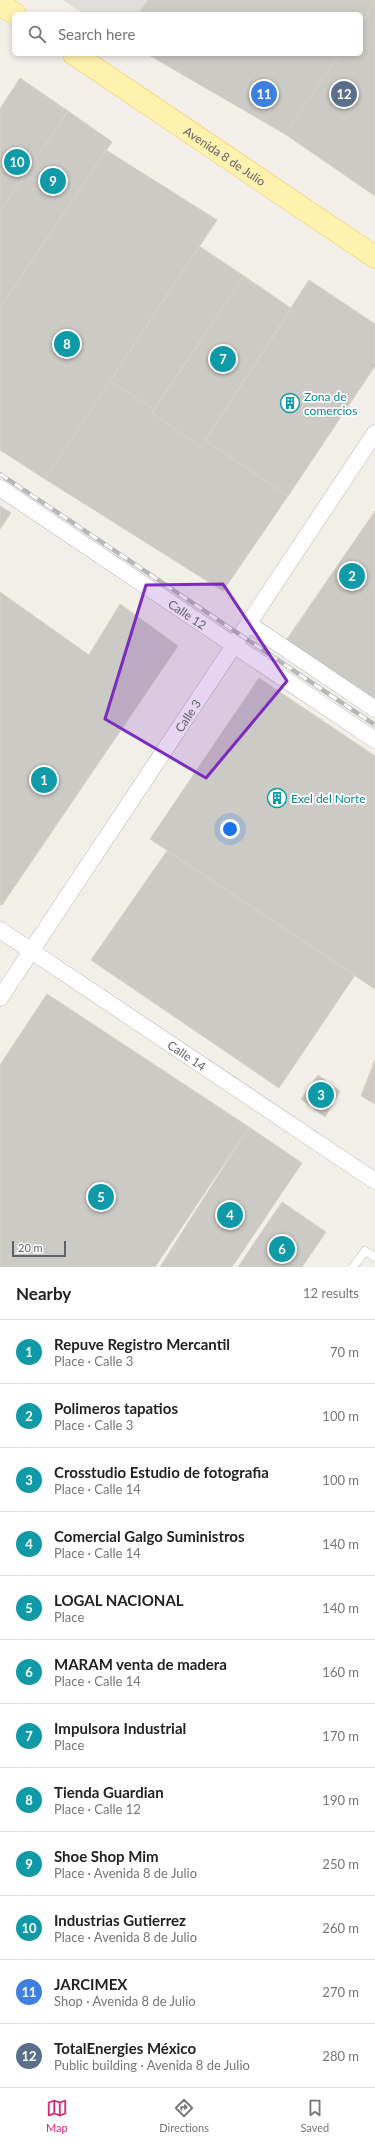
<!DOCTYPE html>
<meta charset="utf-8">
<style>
:root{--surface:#fff;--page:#f6f6f6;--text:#222;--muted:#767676;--line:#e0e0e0;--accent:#db2777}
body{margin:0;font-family:Lato,sans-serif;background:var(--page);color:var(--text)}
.scale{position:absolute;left:12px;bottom:10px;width:54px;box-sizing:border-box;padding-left:4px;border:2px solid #5f6368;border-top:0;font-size:11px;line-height:14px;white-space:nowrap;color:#5f6368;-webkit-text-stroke:3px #fff;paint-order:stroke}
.you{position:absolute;left:230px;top:829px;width:14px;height:14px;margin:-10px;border:3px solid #fff;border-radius:50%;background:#1a73e8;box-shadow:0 0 0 6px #1a73e833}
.badge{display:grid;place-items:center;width:26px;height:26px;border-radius:50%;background:var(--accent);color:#fff;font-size:13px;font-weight:700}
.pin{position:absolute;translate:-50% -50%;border:2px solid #fff;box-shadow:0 1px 4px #0006}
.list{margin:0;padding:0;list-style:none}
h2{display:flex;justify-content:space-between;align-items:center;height:52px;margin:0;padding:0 16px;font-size:17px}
h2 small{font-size:13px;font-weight:400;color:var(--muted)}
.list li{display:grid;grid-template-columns:26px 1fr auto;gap:12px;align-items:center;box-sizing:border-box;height:64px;padding:0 16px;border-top:1px solid var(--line)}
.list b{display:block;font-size:15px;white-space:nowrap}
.list p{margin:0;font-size:13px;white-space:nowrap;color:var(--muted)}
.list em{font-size:13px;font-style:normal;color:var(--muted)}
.icon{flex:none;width:22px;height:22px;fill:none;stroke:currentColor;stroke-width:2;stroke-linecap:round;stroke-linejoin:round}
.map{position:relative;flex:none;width:375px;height:1267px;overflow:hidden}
.search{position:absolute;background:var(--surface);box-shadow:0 2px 6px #0003;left:12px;right:12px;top:12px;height:44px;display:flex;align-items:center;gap:10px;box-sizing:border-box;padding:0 14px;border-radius:6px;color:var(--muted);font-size:15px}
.sheet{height:820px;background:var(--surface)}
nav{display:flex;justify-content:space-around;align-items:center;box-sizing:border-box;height:56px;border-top:1px solid var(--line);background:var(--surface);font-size:11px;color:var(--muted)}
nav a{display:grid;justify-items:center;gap:2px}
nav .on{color:var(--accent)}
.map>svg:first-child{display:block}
</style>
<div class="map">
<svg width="375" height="1267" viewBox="0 0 375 1267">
<rect width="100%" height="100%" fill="#f1efe8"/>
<path fill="#e0deda" d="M 63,0 L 148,0 L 138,14 L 84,14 Z"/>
<path fill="#cccac5" stroke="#d6d1c6" d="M 148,0 L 375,0 L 375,2 L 361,23 L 361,14 L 138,14 Z
M 375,2 L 375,196 L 285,134 L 340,54 L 361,54 L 361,23 Z
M 147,54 L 340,54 L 285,134 Z
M 20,78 L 68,111 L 0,212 L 0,109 Z
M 68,111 L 112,142 L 0,308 L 0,212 Z
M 106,150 L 217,220 L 45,479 L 0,450 L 0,308 Z
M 199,246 L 244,276 L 154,409 L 110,381 Z
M 244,276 L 292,309 L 201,447 L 152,413 Z
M 309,280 L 375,324 L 375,366 L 288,496 L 205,440 Z
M 110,381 L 154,409 L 152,413 L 201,447 L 205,440 L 288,496 L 223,591 L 45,479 Z
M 0,506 L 11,513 L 0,529 Z
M 375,511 L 375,700 L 285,642 Z
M 0,592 L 89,655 L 120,604 L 178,646 L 2,905 L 0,904 Z
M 259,678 L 375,756 L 375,989 L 150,839 Z
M 167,851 L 355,975 L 279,1088 L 91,960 Z
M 47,994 L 249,1127 L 155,1267 L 0,1267 L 0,1065 Z
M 375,1060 L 375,1104 L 361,1096 Z
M 318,1075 L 340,1091 L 325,1117 L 301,1099 Z
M 249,1127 L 302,1163 L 232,1267 L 160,1267 Z
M 282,1202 L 326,1232 L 302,1267 L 238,1267 Z"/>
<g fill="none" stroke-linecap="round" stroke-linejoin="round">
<defs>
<path id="service" d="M 353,1267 L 365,1251 L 375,1257"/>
<g id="minor">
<path id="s1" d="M 0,488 L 375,740"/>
<path d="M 249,624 L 375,709"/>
<path id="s2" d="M 0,930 L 375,1181"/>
<path id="s3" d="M 0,998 L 375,433"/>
</g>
<g id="primary">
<path d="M 0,4 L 15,14"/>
<path id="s4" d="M 74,54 L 375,257"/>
</g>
</defs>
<use href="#service" stroke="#b5b8bc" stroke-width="9"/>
<use href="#minor" stroke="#b5b8bc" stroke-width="17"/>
<use href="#primary" stroke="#f2c960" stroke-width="23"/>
<use href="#service" stroke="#fff" stroke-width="8"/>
<use href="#minor" stroke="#fff" stroke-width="16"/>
<use href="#primary" stroke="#fff2af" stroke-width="22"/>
<defs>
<path id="rail" d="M 0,474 L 375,725"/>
</defs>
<use href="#rail" stroke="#b6b7b8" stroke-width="4.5"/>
<use href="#rail" stroke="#fff" stroke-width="3" stroke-dasharray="9" stroke-linecap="butt"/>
</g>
<path fill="#7b2cbf" fill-opacity="0.2" stroke="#7b2cbf" stroke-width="3" stroke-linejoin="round" d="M 223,584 L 287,681 L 206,778 L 105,719 L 146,585 Z"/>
<defs>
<symbol id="building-ring" viewBox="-11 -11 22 22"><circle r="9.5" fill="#fff" stroke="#0f9aa8" stroke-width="1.5"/><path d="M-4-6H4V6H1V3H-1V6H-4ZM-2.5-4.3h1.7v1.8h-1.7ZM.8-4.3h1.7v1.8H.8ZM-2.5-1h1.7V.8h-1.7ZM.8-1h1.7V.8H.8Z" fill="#0f9aa8"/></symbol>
</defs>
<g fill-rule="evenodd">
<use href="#building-ring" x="279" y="392" width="22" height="22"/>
<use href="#building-ring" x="266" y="787" width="22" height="22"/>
</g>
<g text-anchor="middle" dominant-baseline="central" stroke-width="3.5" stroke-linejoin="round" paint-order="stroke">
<g font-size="12" fill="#5f6368" stroke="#fff">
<text stroke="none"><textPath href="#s4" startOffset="182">Avenida 8 de Julio</textPath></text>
<text stroke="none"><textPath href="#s1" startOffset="226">Calle 12</textPath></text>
<text stroke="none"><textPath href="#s3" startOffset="339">Calle 3</textPath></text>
<text stroke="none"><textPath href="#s2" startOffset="225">Calle 14</textPath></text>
</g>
<g font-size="12" fill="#0d838f" stroke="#fff" text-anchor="start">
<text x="304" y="396">Zona de<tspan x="304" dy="14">comercios</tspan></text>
<text x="291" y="798">Exel del Norte</text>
</g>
</g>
</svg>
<div class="scale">20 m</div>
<div class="you"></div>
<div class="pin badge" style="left:44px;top:780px;background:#0f9aa8">1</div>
<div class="pin badge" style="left:352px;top:576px;background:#0f9aa8">2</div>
<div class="pin badge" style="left:321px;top:1095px;background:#0f9aa8">3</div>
<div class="pin badge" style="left:230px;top:1215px;background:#0f9aa8">4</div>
<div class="pin badge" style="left:101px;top:1197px;background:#0f9aa8">5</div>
<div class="pin badge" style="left:282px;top:1249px;background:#0f9aa8">6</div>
<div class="pin badge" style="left:223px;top:359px;background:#0f9aa8">7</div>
<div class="pin badge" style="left:67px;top:344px;background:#0f9aa8">8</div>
<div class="pin badge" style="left:53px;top:181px;background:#0f9aa8">9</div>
<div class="pin badge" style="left:17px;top:162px;background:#0f9aa8">10</div>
<div class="pin badge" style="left:264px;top:94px;background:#3f7fe0">11</div>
<div class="pin badge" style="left:344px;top:94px;background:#5c6f8a">12</div>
<div class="search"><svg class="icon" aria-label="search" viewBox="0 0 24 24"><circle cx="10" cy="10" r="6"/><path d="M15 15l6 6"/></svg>Search here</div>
</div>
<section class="sheet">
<h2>Nearby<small>12 results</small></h2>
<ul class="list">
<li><span class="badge" style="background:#0f9aa8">1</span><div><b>Repuve Registro Mercantil</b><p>Place · Calle 3</p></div><em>70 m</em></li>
<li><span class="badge" style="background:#0f9aa8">2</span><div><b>Polimeros tapatios</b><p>Place · Calle 3</p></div><em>100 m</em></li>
<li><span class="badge" style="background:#0f9aa8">3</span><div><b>Crosstudio Estudio de fotografia</b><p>Place · Calle 14</p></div><em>100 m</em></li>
<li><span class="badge" style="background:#0f9aa8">4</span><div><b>Comercial Galgo Suministros</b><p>Place · Calle 14</p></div><em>140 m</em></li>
<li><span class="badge" style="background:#0f9aa8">5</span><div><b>LOGAL NACIONAL</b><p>Place</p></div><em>140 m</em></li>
<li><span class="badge" style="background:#0f9aa8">6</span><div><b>MARAM venta de madera</b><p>Place · Calle 14</p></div><em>160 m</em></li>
<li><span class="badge" style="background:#0f9aa8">7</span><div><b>Impulsora Industrial</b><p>Place</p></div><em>170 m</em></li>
<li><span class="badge" style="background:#0f9aa8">8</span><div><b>Tienda Guardian</b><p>Place · Calle 12</p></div><em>190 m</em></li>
<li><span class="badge" style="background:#0f9aa8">9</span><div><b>Shoe Shop Mim</b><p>Place · Avenida 8 de Julio</p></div><em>250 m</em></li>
<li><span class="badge" style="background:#0f9aa8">10</span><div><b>Industrias Gutierrez</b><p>Place · Avenida 8 de Julio</p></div><em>260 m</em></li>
<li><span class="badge" style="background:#3f7fe0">11</span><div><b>JARCIMEX</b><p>Shop · Avenida 8 de Julio</p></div><em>270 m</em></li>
<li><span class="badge" style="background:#5c6f8a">12</span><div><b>TotalEnergies México</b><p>Public building · Avenida 8 de Julio</p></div><em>280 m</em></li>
</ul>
</section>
<nav>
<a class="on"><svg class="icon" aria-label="map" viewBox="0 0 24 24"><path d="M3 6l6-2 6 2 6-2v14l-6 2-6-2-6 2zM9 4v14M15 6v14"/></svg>Map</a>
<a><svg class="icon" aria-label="directions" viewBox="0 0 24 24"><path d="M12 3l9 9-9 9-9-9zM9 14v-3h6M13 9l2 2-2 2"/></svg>Directions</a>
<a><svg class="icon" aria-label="saved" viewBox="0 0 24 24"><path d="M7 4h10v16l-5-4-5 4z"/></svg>Saved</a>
</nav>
